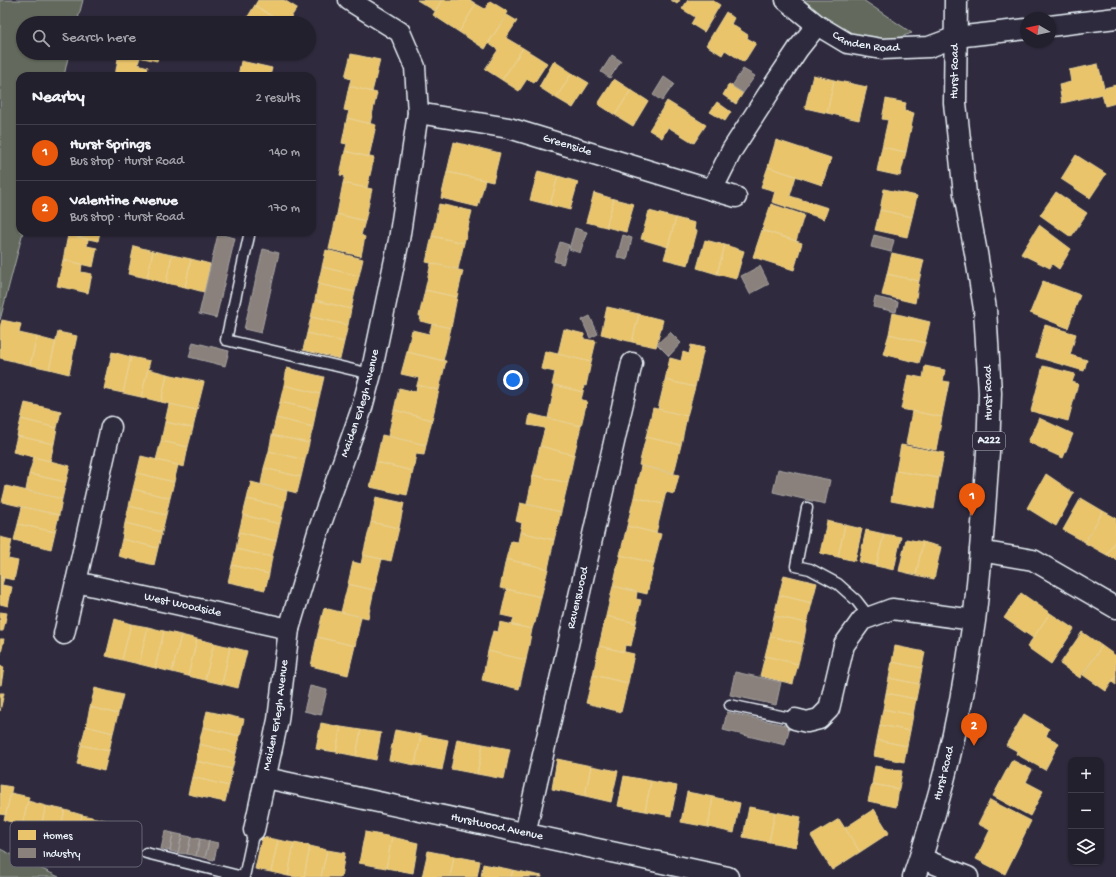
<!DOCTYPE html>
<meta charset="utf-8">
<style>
:root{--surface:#23202e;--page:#2f2d3a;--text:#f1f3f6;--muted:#a3a3aa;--line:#403e4a;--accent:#ea580c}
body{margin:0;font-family:"Gochi Hand",sans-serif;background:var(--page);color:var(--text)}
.controls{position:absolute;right:12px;bottom:12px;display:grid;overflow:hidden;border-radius:8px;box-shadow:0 1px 3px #0004}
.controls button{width:36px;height:36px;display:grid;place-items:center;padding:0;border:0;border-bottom:1px solid var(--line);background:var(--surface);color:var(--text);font:20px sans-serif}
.compass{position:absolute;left:1020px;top:12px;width:36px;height:36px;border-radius:50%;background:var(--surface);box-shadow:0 1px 3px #0004;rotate:279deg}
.you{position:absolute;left:513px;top:380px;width:14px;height:14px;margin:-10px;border:3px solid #fff;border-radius:50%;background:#1a73e8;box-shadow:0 0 0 6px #1a73e833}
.badge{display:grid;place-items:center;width:26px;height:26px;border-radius:50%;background:var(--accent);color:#fff;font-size:13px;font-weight:700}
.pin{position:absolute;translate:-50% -33px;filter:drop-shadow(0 1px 2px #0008)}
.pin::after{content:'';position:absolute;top:21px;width:14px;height:12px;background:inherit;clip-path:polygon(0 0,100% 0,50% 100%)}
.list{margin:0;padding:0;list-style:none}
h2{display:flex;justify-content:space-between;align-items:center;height:52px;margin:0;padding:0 16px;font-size:17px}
h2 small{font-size:13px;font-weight:400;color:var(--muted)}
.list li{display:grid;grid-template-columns:26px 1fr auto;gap:12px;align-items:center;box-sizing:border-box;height:56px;padding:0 16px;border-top:1px solid var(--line)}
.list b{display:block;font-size:15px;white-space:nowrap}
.list p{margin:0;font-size:13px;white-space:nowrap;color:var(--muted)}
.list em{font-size:13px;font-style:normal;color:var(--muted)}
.icon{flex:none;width:22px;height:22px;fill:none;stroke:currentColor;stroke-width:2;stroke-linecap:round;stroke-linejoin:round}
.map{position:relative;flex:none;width:1116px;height:877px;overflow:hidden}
.search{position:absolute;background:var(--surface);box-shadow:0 1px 3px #0004;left:16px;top:16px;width:300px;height:44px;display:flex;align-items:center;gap:10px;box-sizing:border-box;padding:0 14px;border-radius:22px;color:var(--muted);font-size:15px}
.panel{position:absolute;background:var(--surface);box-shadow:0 1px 3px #0004;left:16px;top:72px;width:300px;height:164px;border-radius:12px}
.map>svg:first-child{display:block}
</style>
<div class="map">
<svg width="1116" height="877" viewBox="0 0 1116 877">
<rect width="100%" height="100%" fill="#2f2a3d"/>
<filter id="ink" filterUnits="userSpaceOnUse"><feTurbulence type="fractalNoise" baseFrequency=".025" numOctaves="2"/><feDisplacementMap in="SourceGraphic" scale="8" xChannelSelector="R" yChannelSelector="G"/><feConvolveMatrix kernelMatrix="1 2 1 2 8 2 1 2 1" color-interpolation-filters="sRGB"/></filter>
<g filter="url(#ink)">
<path fill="#63695b" stroke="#a6adaa" d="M 0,0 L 83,0 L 77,23 L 23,23 L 23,53 L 69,53 L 64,76 L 20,76 L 20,232 L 23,232 L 0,320 Z
M 797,0 L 863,0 L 912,33 L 891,40 L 856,38 L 824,22 Z
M 0,849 L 59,877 L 0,877 Z"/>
<path fill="#e9c46a" stroke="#e9d295" d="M 258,0 L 284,0 L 297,8 L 287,23 L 282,23 L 255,5 Z
M 417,0 L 442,0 L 435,11 Z
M 442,0 L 470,0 L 476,4 L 459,32 L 433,15 Z
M 671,0 L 680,0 L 677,4 Z
M 688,0 L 712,0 L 720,5 L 704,32 L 691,24 L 695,17 L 682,9 Z
M 490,1 L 508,12 L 485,49 L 459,32 L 476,4 L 485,9 Z
M 255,5 L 279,21 L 278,23 L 244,23 Z
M 726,12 L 734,18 L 731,24 L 748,35 L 747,38 L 756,43 L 744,62 L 725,50 L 722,55 L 706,45 Z
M 507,15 L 517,21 L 506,38 L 523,48 L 502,80 L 485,69 L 498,50 L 488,43 Z
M 118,20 L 133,23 L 117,23 Z
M 523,48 L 547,63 L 534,83 L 527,79 L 519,91 L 502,80 Z
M 119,53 L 140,57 L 138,64 L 148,67 L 146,76 L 115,76 Z
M 120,53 L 159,53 L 157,61 Z
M 259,53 L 270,53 L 267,58 Z
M 351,54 L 380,60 L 372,92 L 349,86 L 351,79 L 345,77 Z
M 241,61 L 272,68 L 270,76 L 238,76 Z
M 554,61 L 572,73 L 556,98 L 539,87 Z
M 1098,64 L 1104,88 L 1116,85 L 1116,103 L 1105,106 L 1102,94 L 1062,103 L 1059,85 L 1071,82 L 1069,70 Z
M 572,73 L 589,83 L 573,108 L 556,98 Z
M 813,75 L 834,80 L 827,113 L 805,108 Z
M 614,79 L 631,90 L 615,115 L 598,104 Z
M 834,80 L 867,87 L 859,120 L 827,113 Z
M 729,84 L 743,93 L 736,104 L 723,95 Z
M 349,86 L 377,93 L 370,124 L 347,118 L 349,111 L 344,110 Z
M 631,90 L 648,101 L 633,126 L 615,115 Z
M 886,99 L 906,103 L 904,111 L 914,113 L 906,152 L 882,147 L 888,120 L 882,119 Z
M 667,101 L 706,125 L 694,143 L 668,127 L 662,138 L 649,130 Z
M 717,102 L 731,112 L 725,121 L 710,112 Z
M 347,118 L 376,125 L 369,157 L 345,151 L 347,144 L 342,143 Z
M 776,140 L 831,158 L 822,185 L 768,167 Z
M 454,142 L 500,153 L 493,182 L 447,172 Z
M 882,147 L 906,152 L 900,176 L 877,171 Z
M 345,151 L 374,158 L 367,188 L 343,183 L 345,176 L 340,175 Z
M 1076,155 L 1106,174 L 1090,198 L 1061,179 Z
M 768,167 L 796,176 L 790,196 L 828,208 L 824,219 L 772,202 L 775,191 L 761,187 Z
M 538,171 L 558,176 L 550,205 L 530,200 Z
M 447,172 L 485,180 L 478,207 L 441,198 Z
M 558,176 L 578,182 L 570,210 L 550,205 Z
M 343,183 L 372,189 L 365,221 L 337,214 Z
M 884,189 L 917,196 L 912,217 L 880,210 Z
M 1056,192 L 1087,213 L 1071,237 L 1040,215 Z
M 594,193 L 614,199 L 606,227 L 586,222 Z
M 614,199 L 634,204 L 626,232 L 606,227 Z
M 439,204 L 472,211 L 464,243 L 432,236 Z
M 771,204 L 804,215 L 796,241 L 762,230 Z
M 880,210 L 912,217 L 907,237 L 875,230 Z
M 649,211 L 676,218 L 668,247 L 641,239 Z
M 337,214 L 365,221 L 361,235 L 365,237 L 361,256 L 329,249 Z
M 676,218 L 695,223 L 694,230 L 697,231 L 688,265 L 664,259 Z
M 1039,225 L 1071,249 L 1059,269 L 1052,264 L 1050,268 L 1021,254 Z
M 762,230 L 802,243 L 794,270 L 753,257 Z
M 69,232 L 100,232 L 98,241 L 68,235 Z
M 68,235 L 88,239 L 87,246 L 97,248 L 93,267 L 63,260 Z
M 432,236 L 464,243 L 458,269 L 426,262 Z
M 705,240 L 725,245 L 717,274 L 697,268 Z
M 725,245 L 744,251 L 736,279 L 717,274 Z
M 134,246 L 153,251 L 147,278 L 128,274 Z
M 326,250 L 363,259 L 359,276 L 322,267 Z
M 153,251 L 172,255 L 166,283 L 147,278 Z
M 892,253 L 924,260 L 919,281 L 887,274 Z
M 172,255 L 191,259 L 185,287 L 166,283 Z
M 191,259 L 210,264 L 204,292 L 185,287 Z
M 63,260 L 82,264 L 81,272 L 92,274 L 88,293 L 57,286 Z
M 431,263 L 463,271 L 457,297 L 425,290 Z
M 322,267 L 359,276 L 355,292 L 318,284 Z
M 887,274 L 919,281 L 915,303 L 882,295 Z
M 1043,281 L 1080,295 L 1068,328 L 1030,313 Z
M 318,284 L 355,292 L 351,309 L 315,300 Z
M 425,290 L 457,297 L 451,328 L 420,321 L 421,316 L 419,316 Z
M 315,300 L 351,309 L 348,325 L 311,317 Z
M 607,307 L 639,314 L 632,342 L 601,334 Z
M 893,313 L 930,322 L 925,343 L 889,334 Z
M 639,314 L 663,320 L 656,347 L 632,342 Z
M 311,317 L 348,325 L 344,342 L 307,333 Z
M 2,320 L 21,324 L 19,333 L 37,337 L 30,365 L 0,358 L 0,327 Z
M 432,324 L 451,328 L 443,361 L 407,352 L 412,330 L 429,334 Z
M 1045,325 L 1076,334 L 1070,355 L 1087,360 L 1084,371 L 1036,357 Z
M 564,329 L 584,334 L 584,339 L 596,341 L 591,362 L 558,354 Z
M 58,332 L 77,336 L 69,374 L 49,369 Z
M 307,333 L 344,342 L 340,359 L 303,350 Z
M 889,334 L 925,343 L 919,363 L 883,354 Z
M 37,337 L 56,342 L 49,369 L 30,365 Z
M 691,345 L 704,348 L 695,387 L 665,380 L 670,358 L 681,361 L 683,352 L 689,354 Z
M 545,351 L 591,362 L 586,386 L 584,385 L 583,392 L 552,385 L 555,372 L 541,369 Z
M 112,352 L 131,357 L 123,393 L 104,389 Z
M 407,352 L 446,361 L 439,390 L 417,385 L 419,378 L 401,374 Z
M 131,357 L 150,361 L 141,397 L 123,393 Z
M 925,366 L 945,370 L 943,381 L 949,382 L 942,417 L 901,409 L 908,375 L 923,378 Z
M 1043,366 L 1075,374 L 1072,382 L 1078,384 L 1068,421 L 1031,411 Z
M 287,368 L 324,377 L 320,394 L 284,385 Z
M 148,369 L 167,374 L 161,402 L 141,397 Z
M 167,374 L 204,382 L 197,410 L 161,402 Z
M 665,380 L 695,387 L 687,416 L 658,409 Z
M 284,385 L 320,394 L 316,410 L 280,402 Z
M 417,385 L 439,390 L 432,420 L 394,410 L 399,388 L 416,392 Z
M 555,385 L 583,392 L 581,400 L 587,401 L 581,426 L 548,418 Z
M 280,402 L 316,410 L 313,427 L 276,418 Z
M 25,403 L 61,411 L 57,428 L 21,419 Z
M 169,404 L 197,410 L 193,428 L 165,422 Z
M 653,408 L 687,416 L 681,445 L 646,437 Z
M 394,410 L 432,420 L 426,445 L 388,436 Z
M 912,411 L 942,417 L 936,450 L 906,444 Z
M 530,414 L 581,426 L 574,455 L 540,446 L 545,428 L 528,425 Z
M 276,418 L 313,427 L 309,443 L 272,435 Z
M 1039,418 L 1073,434 L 1063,458 L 1028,442 Z
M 21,419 L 57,428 L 54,444 L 17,436 Z
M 165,422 L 193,428 L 188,447 L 161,441 Z
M 272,435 L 309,443 L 305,460 L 269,451 Z
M 382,435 L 426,445 L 424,455 L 416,454 L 413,471 L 376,462 Z
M 17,436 L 54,444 L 50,461 L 13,452 Z
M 646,437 L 681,445 L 674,473 L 639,465 Z
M 161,441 L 188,447 L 184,467 L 156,460 Z
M 901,445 L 944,453 L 939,478 L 896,471 Z
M 540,446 L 574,455 L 568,483 L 533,475 Z
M 269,451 L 305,460 L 301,477 L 264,468 Z
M 141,456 L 178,465 L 174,482 L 137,473 Z
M 34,457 L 70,466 L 66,482 L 29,474 Z
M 376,462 L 413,471 L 407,495 L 370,487 Z
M 641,466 L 679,475 L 674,494 L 666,492 L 663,504 L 634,497 Z
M 264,468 L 301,477 L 297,493 L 261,484 Z
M 896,471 L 939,478 L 934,509 L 891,501 Z
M 137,473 L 174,482 L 170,498 L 133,489 Z
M 29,474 L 66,482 L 62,499 L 26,490 Z
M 1046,474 L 1074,493 L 1056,526 L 1027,508 Z
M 533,475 L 568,483 L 561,512 L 527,504 Z
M 251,482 L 287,491 L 284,507 L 247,499 Z
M 6,486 L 62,499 L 59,515 L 2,502 Z
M 133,489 L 170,498 L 166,515 L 129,506 Z
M 376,497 L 404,503 L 399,528 L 371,522 Z
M 634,497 L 663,504 L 656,533 L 627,526 Z
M 1081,498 L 1103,511 L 1085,542 L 1063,530 Z
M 247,499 L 284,507 L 280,524 L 243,515 Z
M 520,503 L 561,512 L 554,540 L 520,532 L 522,523 L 516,521 Z
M 129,506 L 166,515 L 162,532 L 125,523 Z
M 22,507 L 59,515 L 55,532 L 18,524 Z
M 1103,511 L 1116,518 L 1116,539 L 1107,555 L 1085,543 Z
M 243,515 L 280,524 L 276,541 L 239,532 Z
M 827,521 L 845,525 L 838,557 L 820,553 Z
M 371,522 L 399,528 L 391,561 L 363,555 Z
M 125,523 L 162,532 L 158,548 L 122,539 Z
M 18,524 L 55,532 L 51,549 L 14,540 Z
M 845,525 L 862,529 L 855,561 L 838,557 Z
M 627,526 L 661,534 L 654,563 L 620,555 Z
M 866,530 L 884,534 L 876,566 L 859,562 Z
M 239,532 L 276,541 L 272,557 L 236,549 Z
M 520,532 L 554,540 L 548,569 L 506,559 L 511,541 L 518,542 Z
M 884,534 L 901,537 L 894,570 L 876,566 Z
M 0,537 L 12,540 L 8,559 L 18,561 L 14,580 L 0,577 Z
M 122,539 L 158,548 L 154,565 L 118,556 Z
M 906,539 L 923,542 L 916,575 L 899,571 Z
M 1116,539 L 1116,560 L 1107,555 Z
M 923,542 L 941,547 L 934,579 L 916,575 Z
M 236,549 L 272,557 L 269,574 L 232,565 Z
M 363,555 L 382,559 L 374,590 L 348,584 L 353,562 L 361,564 Z
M 620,555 L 654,563 L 647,594 L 613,586 Z
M 506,559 L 548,569 L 541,597 L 500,588 Z
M 232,565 L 269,574 L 265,590 L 228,582 Z
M 784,575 L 817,583 L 812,603 L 779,595 Z
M 0,577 L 4,578 L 2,585 L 12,587 L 8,606 L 0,604 Z
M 348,584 L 374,590 L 368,618 L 341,612 Z
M 613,586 L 637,592 L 636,599 L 641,600 L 636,623 L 606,616 Z
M 507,589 L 541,597 L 535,623 L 534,623 L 532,629 L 512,625 L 514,618 L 501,615 Z
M 1021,593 L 1050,613 L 1033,638 L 1004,618 Z
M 779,595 L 812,603 L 807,623 L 774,616 Z
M 324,608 L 361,617 L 355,646 L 317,637 Z
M 0,612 L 7,613 L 3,631 L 0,631 Z
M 1050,613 L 1074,629 L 1051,664 L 1027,647 Z
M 606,616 L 636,623 L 631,646 L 625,645 L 624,652 L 599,646 Z
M 774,616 L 807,623 L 803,644 L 770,636 Z
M 115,619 L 131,624 L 122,660 L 106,656 Z
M 500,622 L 532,629 L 526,660 L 488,651 L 493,631 L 498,632 Z
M 131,624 L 148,627 L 139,664 L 122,660 Z
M 148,627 L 164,631 L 155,668 L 139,664 Z
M 164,631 L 181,635 L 172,672 L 155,668 Z
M 1082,632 L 1102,646 L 1080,678 L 1060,664 Z
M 181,635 L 197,639 L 188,676 L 172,672 Z
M 770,636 L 803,644 L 798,664 L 765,656 Z
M 317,637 L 355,646 L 348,675 L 311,666 Z
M 0,639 L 4,639 L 0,658 Z
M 197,639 L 214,643 L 205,680 L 188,676 Z
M 214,643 L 230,647 L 222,684 L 205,680 Z
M 599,646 L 634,654 L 628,683 L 593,675 Z
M 895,646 L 925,652 L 922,668 L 892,662 Z
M 1102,646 L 1116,656 L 1116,676 L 1106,691 L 1083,675 Z
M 230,647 L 247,651 L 238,688 L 222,684 Z
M 488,651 L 526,660 L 519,689 L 482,680 Z
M 765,656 L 798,664 L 793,684 L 760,676 Z
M 892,662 L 922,668 L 919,684 L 889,678 Z
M 0,666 L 4,667 L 1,685 L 0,685 Z
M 593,675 L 628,683 L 621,712 L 586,703 Z
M 1116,676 L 1116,685 L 1112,682 Z
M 889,678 L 919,684 L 916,699 L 886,693 Z
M 95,688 L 123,695 L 118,714 L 90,707 Z
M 0,693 L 4,693 L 0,711 Z
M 886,693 L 916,699 L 913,715 L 883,709 Z
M 90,707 L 118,714 L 113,733 L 86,726 Z
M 883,709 L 913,715 L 910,731 L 880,725 Z
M 207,711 L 244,719 L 240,736 L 203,727 Z
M 1024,714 L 1049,729 L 1046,736 L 1059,743 L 1045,770 L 1016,754 L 1017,751 L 1006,745 Z
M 321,723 L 341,727 L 336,752 L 316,749 Z
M 880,725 L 910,731 L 907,746 L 877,740 Z
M 86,726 L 113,733 L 109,751 L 81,745 Z
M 203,727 L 240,736 L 236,753 L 199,744 Z
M 341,727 L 361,730 L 356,756 L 336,752 Z
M 361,730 L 381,733 L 376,760 L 356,756 Z
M 395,730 L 421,735 L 415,765 L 389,760 Z
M 421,735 L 448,740 L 442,770 L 415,765 Z
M 457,739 L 483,744 L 477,774 L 451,769 Z
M 877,740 L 907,746 L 904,762 L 874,756 Z
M 199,744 L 236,753 L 232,769 L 196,761 Z
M 483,744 L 510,749 L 504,779 L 477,774 Z
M 81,745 L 109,751 L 104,771 L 77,764 Z
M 557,759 L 591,766 L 585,796 L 552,789 Z
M 1012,760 L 1032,770 L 1026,782 L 1043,791 L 1030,816 L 993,796 Z
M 196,761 L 232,769 L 229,786 L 192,777 Z
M 591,766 L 618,771 L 611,802 L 585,796 Z
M 875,766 L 902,771 L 899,789 L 872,784 Z
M 624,776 L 651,781 L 645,811 L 618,806 Z
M 192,777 L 229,786 L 225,802 L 188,794 Z
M 651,781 L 677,786 L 671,816 L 645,811 Z
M 872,784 L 899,789 L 896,807 L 868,801 Z
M 0,785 L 12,787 L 6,815 L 0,814 Z
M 687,792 L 713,797 L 708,827 L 681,822 Z
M 11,793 L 29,797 L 22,825 L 4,820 Z
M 713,797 L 740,803 L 734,833 L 708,827 Z
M 990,800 L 1031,821 L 1005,874 L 976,859 L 990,830 L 978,824 Z
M 28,801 L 46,806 L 39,834 L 21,829 Z
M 46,806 L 65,810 L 58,838 L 39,834 Z
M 749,807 L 775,812 L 769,842 L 743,837 Z
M 874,809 L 889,833 L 860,852 L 845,828 Z
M 65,810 L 82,815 L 76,842 L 58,838 Z
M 775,812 L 801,817 L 796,847 L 769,842 Z
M 82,815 L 101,819 L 93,847 L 76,842 Z
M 101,819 L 120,824 L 113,852 L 93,847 Z
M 839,819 L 860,852 L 832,870 L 811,836 Z
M 365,832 L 392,837 L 386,868 L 359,863 Z
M 262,837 L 278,840 L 271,872 L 255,869 Z
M 392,837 L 418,843 L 413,873 L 386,868 Z
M 278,840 L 294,843 L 288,876 L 271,872 Z
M 294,843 L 310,846 L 304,877 L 295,877 L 288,876 Z
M 310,846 L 327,850 L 321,877 L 304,877 Z
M 327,850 L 345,853 L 341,877 L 321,877 Z
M 428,851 L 454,856 L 450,877 L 422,877 Z
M 454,856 L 480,861 L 477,877 L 450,877 Z
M 483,864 L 513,870 L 511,877 L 481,877 Z
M 513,870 L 542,876 L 542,877 L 511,877 Z"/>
<path fill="#8a817c" stroke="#a6a3a1" d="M 612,55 L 621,61 L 610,78 L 601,72 Z
M 743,69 L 755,76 L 743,93 L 732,86 Z
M 664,77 L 674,84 L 662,101 L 653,95 Z
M 575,228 L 587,232 L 580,253 L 569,249 Z
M 218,234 L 235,238 L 216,318 L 199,314 Z
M 623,235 L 632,238 L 627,260 L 617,257 Z
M 874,235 L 894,240 L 891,252 L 871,247 Z
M 560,242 L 569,245 L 563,264 L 554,261 Z
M 263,249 L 279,253 L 261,333 L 244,329 Z
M 760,266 L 769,284 L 750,294 L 741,276 Z
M 875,297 L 898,302 L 896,312 L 873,307 Z
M 590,316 L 598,334 L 590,338 L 582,320 Z
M 670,332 L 681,343 L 669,356 L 657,344 Z
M 193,342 L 229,351 L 225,366 L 189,357 Z
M 778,469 L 830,480 L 825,504 L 773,492 Z
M 735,672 L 781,682 L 776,705 L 730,695 Z
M 310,686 L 327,690 L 321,715 L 304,711 Z
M 727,712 L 790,726 L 785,745 L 723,730 Z
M 165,831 L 173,833 L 170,851 L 161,849 Z
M 173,833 L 182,835 L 178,853 L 170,851 Z
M 182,835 L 191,837 L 187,854 L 178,853 Z
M 191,837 L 200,839 L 196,856 L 187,854 Z
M 200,839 L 209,841 L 205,858 L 196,856 Z
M 209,841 L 218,843 L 214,860 L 205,858 Z"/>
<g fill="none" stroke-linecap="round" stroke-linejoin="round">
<defs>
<path id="lane" d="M 249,236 L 226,340 L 371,374
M 807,508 L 796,566 L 810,569 L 838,584 L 856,600 L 870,618
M 730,705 L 795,719
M 146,853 L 243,877
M 244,877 L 254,830"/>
<g id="street">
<path id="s1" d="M 786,0 L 817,25 L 847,43 L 882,49 L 929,47 L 956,37 L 1026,29"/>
<path d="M 1050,26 L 1116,18"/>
<path id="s2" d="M 418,113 L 509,128 L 712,190 L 732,150 L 774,85 L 798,49 L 817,25"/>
<path d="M 712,190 L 736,197"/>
<path id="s3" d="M 111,427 L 76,582 L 289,629"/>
<path d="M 980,551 L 1033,560 L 1116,608"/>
<path d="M 64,634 L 76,582"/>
<path d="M 795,719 L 807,722 L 819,719 L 829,709 L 844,645 L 862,620 L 892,609 L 974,620"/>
<path id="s4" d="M 266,778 L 728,877"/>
<path id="s5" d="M 254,830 L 278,720 L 289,629 L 318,532 L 361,411 L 371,374 L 399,240 L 418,113 L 415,67 L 400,32 L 349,0"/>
<path id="s6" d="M 525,834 L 632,363"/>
<path d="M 920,858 L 968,877"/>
</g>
<g id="primary">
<path id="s7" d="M 914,877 C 943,794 962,708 974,621 C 981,565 984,508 988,452 L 990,393 L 985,309 L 976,253 L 965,194 L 955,103 L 956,0"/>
</g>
</defs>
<use href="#lane" stroke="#e8f1f8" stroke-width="13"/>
<use href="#street" stroke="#e8f1f8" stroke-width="23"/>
<use href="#primary" stroke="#e8f1f8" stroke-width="25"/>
<use href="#lane" stroke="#2f2a3d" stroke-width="10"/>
<use href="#street" stroke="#2f2a3d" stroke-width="20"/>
<use href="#primary" stroke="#2f2a3d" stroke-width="22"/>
</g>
</g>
<g text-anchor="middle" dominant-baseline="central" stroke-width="4" stroke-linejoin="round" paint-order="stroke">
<rect fill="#2f2a3d" stroke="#b0b5c0" stroke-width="1" x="973" y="432" width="32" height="18" rx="3"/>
<g font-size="11" font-weight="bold" fill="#e8f1f8">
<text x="989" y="441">A222</text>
</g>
<g font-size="12" fill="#e8f1f8" stroke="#2f2a3d">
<text stroke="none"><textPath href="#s1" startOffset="93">Camden Road</textPath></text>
<text stroke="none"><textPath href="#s7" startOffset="816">Hurst Road</textPath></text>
<text stroke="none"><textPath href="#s2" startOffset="153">Greenside</textPath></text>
<text transform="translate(989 393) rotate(-91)">Hurst Road</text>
<text stroke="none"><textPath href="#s5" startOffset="441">Maiden Erlegh Avenue</textPath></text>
<text stroke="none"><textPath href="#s6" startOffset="242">Ravenswood</textPath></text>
<text stroke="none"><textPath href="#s3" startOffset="268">West Woodside</textPath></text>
<text stroke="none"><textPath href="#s5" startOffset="117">Maiden Erlegh Avenue</textPath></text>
<text stroke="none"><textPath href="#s7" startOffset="108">Hurst Road</textPath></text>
<text stroke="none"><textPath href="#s4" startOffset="236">Hurstwood Avenue</textPath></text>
</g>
</g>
<rect x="10" y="821" width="132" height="46" rx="6" fill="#2f2a3d" stroke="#666675" stroke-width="1"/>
<rect x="18" y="830" width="18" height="10" fill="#e9c46a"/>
<rect x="18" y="848" width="18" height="10" fill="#8a817c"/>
<g font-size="11" fill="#e8f1f8">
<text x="43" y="839">Homes</text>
<text x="43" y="857">Industry</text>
</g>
</svg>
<div class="controls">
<button>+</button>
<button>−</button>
<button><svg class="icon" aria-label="layers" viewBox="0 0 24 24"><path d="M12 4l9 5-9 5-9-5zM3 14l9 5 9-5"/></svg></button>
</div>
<svg class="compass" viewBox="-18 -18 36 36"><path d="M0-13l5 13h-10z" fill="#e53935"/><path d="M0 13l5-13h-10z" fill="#a3a3aa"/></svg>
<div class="you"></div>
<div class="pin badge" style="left:972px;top:516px">1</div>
<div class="pin badge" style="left:974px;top:746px">2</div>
<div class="search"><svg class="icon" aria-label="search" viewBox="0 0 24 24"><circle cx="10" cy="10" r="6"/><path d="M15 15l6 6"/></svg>Search here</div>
<section class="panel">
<h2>Nearby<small>2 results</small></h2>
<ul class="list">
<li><span class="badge">1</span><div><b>Hurst Springs</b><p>Bus stop · Hurst Road</p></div><em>140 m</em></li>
<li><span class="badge">2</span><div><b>Valentine Avenue</b><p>Bus stop · Hurst Road</p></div><em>170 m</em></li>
</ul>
</section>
</div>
